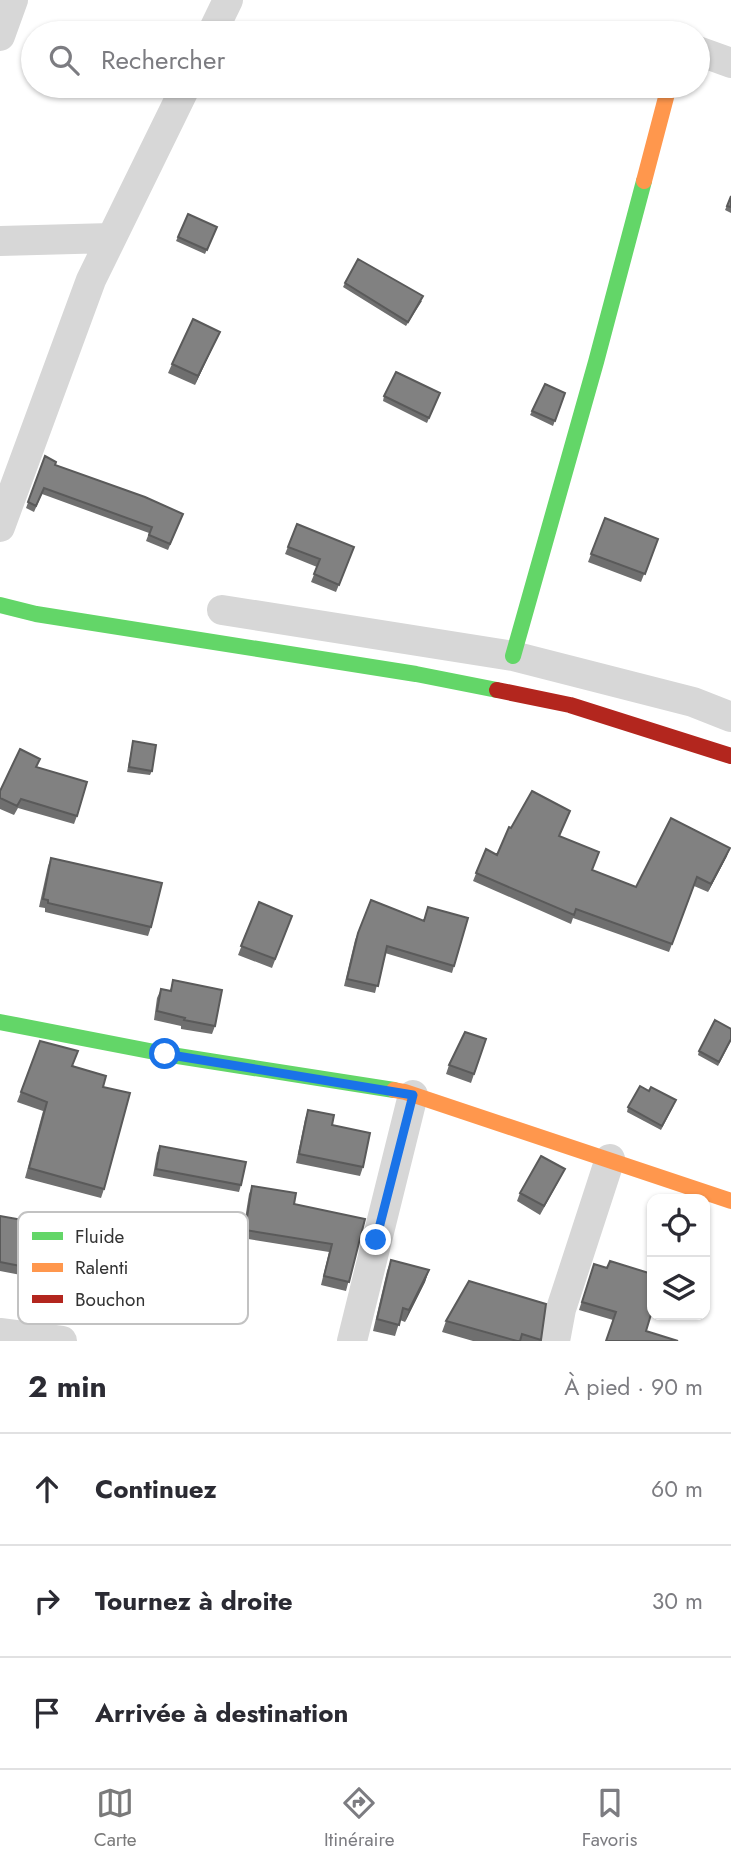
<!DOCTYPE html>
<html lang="fr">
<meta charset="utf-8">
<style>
:root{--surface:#fff;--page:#f7f7f7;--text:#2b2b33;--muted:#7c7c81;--line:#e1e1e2;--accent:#7a7a7a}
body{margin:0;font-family:Jost,sans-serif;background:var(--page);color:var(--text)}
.controls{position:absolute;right:21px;bottom:21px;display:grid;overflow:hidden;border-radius:14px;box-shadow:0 2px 5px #0004}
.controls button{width:63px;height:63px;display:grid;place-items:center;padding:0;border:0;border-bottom:2px solid var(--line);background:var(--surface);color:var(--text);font:35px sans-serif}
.stop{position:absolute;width:21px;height:21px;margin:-16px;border:5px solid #1a73e8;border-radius:50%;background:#fff}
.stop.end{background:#1a73e8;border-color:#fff;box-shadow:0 2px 7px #0008}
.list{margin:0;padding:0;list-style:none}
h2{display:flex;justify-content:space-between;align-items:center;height:91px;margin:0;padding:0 28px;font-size:30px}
h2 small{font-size:23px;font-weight:400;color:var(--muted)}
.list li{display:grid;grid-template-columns:46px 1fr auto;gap:21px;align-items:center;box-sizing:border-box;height:112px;padding:0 28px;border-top:2px solid var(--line)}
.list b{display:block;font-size:26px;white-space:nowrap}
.list em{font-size:23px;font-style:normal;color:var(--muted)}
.icon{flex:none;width:38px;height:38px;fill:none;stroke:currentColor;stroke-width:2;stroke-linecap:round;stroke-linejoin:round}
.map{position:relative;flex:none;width:731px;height:1341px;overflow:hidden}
.search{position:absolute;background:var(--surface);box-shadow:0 2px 5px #0004;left:21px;right:21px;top:21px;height:77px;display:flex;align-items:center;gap:18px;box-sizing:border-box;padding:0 24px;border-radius:38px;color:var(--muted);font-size:26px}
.sheet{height:427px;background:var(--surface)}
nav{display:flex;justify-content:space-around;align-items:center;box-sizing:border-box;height:98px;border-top:2px solid var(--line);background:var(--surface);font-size:19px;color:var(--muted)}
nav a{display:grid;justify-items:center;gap:4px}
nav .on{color:var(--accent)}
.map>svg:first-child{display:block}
</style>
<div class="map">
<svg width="731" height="1341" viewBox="0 0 731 1341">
<rect width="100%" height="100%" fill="#fff"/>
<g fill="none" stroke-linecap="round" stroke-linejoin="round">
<path stroke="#d7d7d7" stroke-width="30" d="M 212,33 L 228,0
M 0,36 L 13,0
M 698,51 L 731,63
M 0,241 L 111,238
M 0,527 L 91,280 L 186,86
M 222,610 L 513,656 L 693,702 L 731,717
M 0,1333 L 62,1341
M 352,1341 L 413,1095
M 555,1341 L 561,1309 L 610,1159"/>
<path stroke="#63d668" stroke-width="16" d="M 0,605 L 36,614 L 416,674 L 497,690
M 513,656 L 596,362 L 644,181
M 0,1022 L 165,1054 L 394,1090"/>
<path stroke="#ff974d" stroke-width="16" d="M 644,181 L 669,86
M 394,1090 L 405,1092 L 731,1201"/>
<path stroke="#b3261e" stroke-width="16" d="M 497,690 L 570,705 L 731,756"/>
</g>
<path fill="#6f6f6f" d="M 731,196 L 731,213 L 725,210 Z
M 188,214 L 217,227 L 205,254 L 176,241 Z
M 345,283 L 422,301 L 406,326 L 343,287 Z
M 220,332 L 195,385 L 168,373 L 172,364 Z
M 545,384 L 565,393 L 553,426 L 530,415 Z
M 440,393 L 427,423 L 383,401 L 384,396 Z
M 45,456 L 55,465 L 183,514 L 168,550 L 146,541 L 149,533 L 42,494 L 34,512 L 26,508 Z
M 605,518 L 658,539 L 641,582 L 588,562 Z
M 297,524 L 354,547 L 336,592 L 311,582 L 317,567 L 285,554 Z
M 133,741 L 152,771 L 150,775 L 127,772 Z
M 37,768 L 77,816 L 74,824 L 18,808 L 14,815 L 0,809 L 0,791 Z
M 559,836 L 592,870 L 636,887 L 727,856 L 708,892 L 694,886 L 669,952 L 573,918 L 571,924 L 473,881 L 486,849 L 497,855 Z
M 51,858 L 151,927 L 148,936 L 45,912 L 45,908 L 39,907 L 48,866 Z
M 371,900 L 454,966 L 452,973 L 385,953 L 375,993 L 344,986 L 355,940 Z
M 259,902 L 292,916 L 272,968 L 238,955 Z
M 173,980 L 215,1026 L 212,1034 L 181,1029 L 181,1026 L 154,1020 L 157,998 L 161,989 L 170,991 Z
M 486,1039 L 471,1083 L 446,1074 L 449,1065 Z
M 40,1041 L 103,1087 L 104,1189 L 101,1198 L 25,1178 L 43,1111 L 17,1102 Z
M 731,1041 L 718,1066 L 698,1055 L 699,1051 Z
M 674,1105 L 661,1130 L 627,1112 L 628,1107 Z
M 308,1110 L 332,1125 L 363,1167 L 360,1176 L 296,1163 L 305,1119 Z
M 160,1146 L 241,1185 L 239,1192 L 153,1176 L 157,1153 Z
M 561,1177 L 540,1215 L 517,1201 L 520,1193 Z
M 252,1186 L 294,1204 L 365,1219 L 346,1291 L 321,1285 L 329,1252 L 242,1238 L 249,1194 Z
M 0,1216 L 30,1241 L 112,1288 L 109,1297 L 66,1290 L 68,1284 L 0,1271 Z
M 391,1260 L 429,1270 L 425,1282 L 405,1322 L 400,1320 L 395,1336 L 373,1331 L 387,1271 Z
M 594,1264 L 607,1268 L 652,1274 L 613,1320 L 579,1310 Z
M 546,1304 L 541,1341 L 473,1341 L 442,1332 L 446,1321 Z"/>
<path fill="#5a5a5a" d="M 220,332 L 216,340 L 195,385 L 198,376 Z
M 730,848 L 727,856 L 708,892 L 711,884 Z
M 429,1270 L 425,1282 L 405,1322 L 409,1310 Z
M 70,1282 L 112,1288 L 109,1297 L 66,1290 Z"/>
<path fill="#818181" stroke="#5a5a5a" stroke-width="2" d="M 731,196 L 731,207 L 727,206 Z
M 188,214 L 217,227 L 207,250 L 178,237 Z
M 358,259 L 423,296 L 408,322 L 345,283 Z
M 193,319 L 220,332 L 198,376 L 172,364 Z
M 396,372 L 440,393 L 429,418 L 384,396 Z
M 545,384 L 565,393 L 555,421 L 532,411 Z
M 45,456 L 56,462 L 55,465 L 145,497 L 183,514 L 170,544 L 149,535 L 152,527 L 44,488 L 36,506 L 28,502 Z
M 605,518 L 658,539 L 645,574 L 591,554 Z
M 297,524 L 354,547 L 339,585 L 314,574 L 320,559 L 288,547 Z
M 133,741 L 156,745 L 152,771 L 129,767 Z
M 20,749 L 40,759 L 36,767 L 87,782 L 77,816 L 21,799 L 17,806 L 0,798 L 0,791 Z
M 532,791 L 570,811 L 559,836 L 599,852 L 592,870 L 636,887 L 671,818 L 730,848 L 711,884 L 697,877 L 672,944 L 576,909 L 574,915 L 476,873 L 486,849 L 497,855 L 509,827 L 511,828 Z
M 51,858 L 162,883 L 151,927 L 48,903 L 48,900 L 43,899 Z
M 371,900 L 424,921 L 428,907 L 468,918 L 454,966 L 387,946 L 378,986 L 347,979 L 358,933 Z
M 259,902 L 292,916 L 275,959 L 241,946 Z
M 173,980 L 222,990 L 215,1026 L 184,1020 L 185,1018 L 157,1011 L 161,989 L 171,991 Z
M 715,1020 L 731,1029 L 731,1039 L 719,1062 L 699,1051 Z
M 465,1032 L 486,1039 L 474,1074 L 449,1065 Z
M 40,1041 L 78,1051 L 72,1066 L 106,1076 L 103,1087 L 130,1093 L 104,1189 L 29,1168 L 47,1102 L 21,1092 Z
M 640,1086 L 649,1091 L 651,1087 L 676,1100 L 662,1126 L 628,1107 Z
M 308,1110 L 334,1115 L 332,1125 L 370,1133 L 363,1167 L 299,1154 Z
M 160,1146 L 246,1162 L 241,1185 L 156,1169 Z
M 541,1156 L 565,1169 L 544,1206 L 520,1193 Z
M 252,1186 L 296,1193 L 294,1204 L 365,1219 L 349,1282 L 324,1276 L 332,1244 L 245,1230 Z
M 0,1216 L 34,1222 L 30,1241 L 117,1254 L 112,1288 L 70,1282 L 71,1276 L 0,1262 Z
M 391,1260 L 429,1270 L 409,1310 L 403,1308 L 399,1325 L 377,1319 Z
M 610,1261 L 652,1274 L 652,1311 L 646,1331 L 678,1341 L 606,1341 L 616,1312 L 582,1302 L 594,1264 L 607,1268 Z
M 469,1281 L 546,1304 L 541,1340 L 522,1334 L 520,1341 L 517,1341 L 446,1321 Z"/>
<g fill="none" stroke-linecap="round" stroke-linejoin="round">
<path stroke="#1a73e8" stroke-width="9" d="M 165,1054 L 413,1095 L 376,1240"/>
</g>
<rect x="18" y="1212" width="230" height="112" rx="10" fill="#fff" stroke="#c2c2c2" stroke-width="2"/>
<rect x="32" y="1232" width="31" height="8" fill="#63d668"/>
<rect x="32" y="1263" width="31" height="9" fill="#ff974d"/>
<rect x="32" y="1295" width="31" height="8" fill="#b3261e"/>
<g font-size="19" fill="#333">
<text x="75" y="1243">Fluide</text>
<text x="75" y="1274">Ralenti</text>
<text x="75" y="1306">Bouchon</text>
</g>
</svg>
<div class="controls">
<button><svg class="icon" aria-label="locate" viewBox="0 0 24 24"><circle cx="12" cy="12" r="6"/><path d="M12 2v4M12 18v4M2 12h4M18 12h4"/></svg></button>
<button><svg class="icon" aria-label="layers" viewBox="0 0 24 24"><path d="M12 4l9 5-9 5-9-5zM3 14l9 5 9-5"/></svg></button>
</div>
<div class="stop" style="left:165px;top:1054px"></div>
<div class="stop end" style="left:376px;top:1240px"></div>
<div class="search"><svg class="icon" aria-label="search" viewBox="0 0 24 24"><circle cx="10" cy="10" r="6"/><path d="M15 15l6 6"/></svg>Rechercher</div>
</div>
<section class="sheet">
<h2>2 min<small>À pied · 90 m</small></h2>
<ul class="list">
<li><svg class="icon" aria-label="ahead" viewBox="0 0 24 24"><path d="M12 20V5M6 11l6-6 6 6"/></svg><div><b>Continuez</b></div><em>60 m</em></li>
<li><svg class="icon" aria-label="right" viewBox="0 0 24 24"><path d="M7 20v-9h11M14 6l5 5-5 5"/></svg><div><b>Tournez à droite</b></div><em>30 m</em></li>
<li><svg class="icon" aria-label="arrive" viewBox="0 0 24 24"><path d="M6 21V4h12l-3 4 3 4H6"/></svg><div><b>Arrivée à destination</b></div></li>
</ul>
</section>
<nav>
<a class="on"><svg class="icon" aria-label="map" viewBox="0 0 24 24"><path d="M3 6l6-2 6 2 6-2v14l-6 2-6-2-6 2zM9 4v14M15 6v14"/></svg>Carte</a>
<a><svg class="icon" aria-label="directions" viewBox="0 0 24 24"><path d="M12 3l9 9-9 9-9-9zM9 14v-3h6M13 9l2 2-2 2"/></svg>Itinéraire</a>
<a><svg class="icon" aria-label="saved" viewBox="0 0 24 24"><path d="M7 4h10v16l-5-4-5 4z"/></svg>Favoris</a>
</nav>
